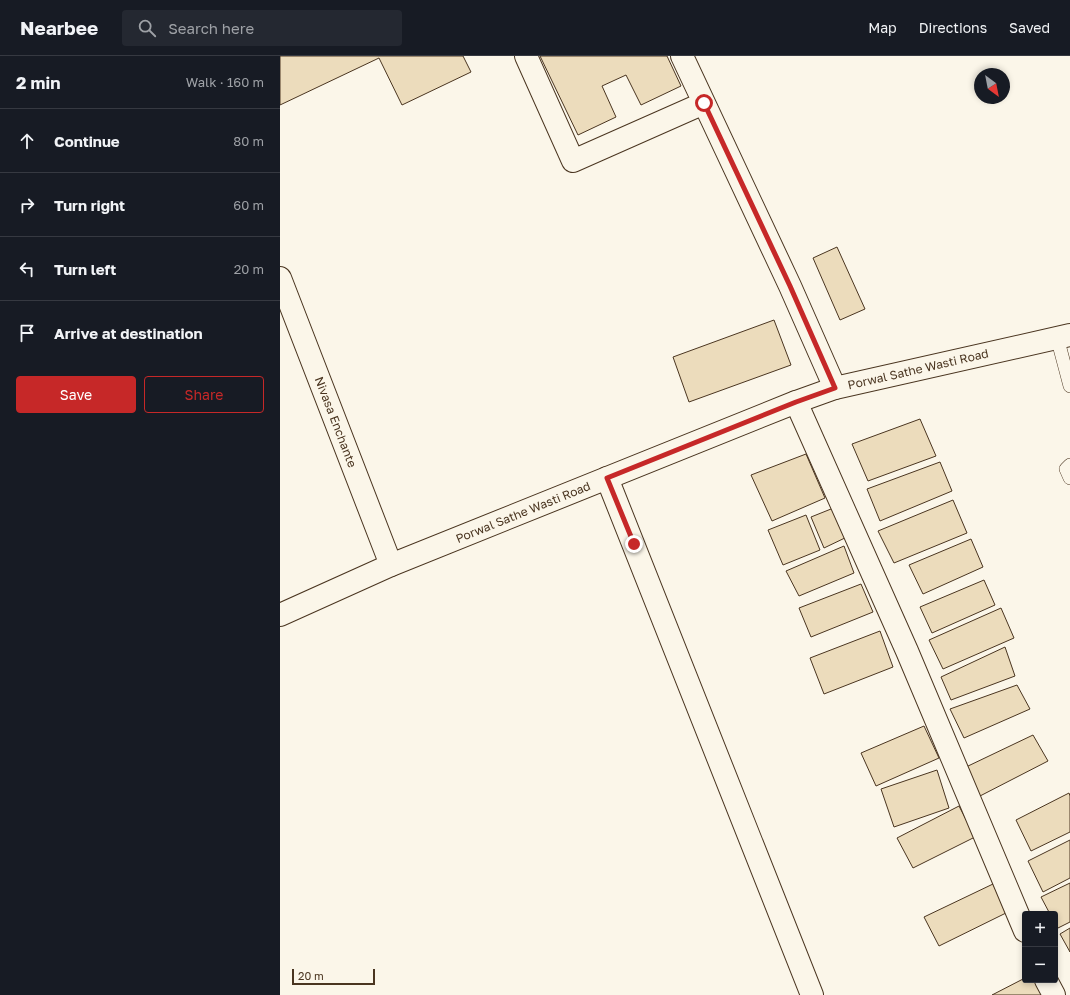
<!DOCTYPE html>
<meta charset="utf-8">
<style>
:root{--surface:#171b24;--page:#242831;--text:#f1f3f6;--muted:#9ea1a6;--line:#363941;--accent:#c62828}
body{margin:0;font-family:"Golos Text",sans-serif;background:var(--page);color:var(--text)}
.controls{position:absolute;right:12px;bottom:12px;display:grid;overflow:hidden;border-radius:4px;box-shadow:0 2px 6px #0003}
.controls button{width:36px;height:36px;display:grid;place-items:center;padding:0;border:0;border-bottom:1px solid var(--line);background:var(--surface);color:var(--text);font:20px sans-serif}
.compass{position:absolute;left:694px;top:12px;width:36px;height:36px;border-radius:50%;background:var(--surface);box-shadow:0 2px 6px #0003;rotate:148deg}
.scale{position:absolute;left:12px;bottom:10px;width:83px;box-sizing:border-box;padding-left:4px;border:2px solid #4a3520;border-top:0;font-size:11px;line-height:14px;white-space:nowrap;color:#4a3520;-webkit-text-stroke:3px #fbf6e9;paint-order:stroke}
.stop{position:absolute;width:12px;height:12px;margin:-9px;border:3px solid #c62828;border-radius:50%;background:#fff}
.stop.end{background:#c62828;border-color:#fff;box-shadow:0 1px 4px #0008}
.list{margin:0;padding:0;list-style:none}
h2{display:flex;justify-content:space-between;align-items:center;height:52px;margin:0;padding:0 16px;font-size:17px}
h2 small{font-size:13px;font-weight:400;color:var(--muted)}
.list li{display:grid;grid-template-columns:26px 1fr auto;gap:12px;align-items:center;box-sizing:border-box;height:64px;padding:0 16px;border-top:1px solid var(--line)}
.list b{display:block;font-size:15px;white-space:nowrap}
.list em{font-size:13px;font-style:normal;color:var(--muted)}
.actions{display:flex;gap:8px;padding:12px 16px}
.actions a{flex:1;padding:9px 0;border:1px solid var(--accent);border-radius:4px;text-align:center;font-size:14px;color:var(--accent)}
.actions .main{background:var(--accent);color:#fff}
.icon{flex:none;width:22px;height:22px;fill:none;stroke:currentColor;stroke-width:2;stroke-linecap:round;stroke-linejoin:round}
.map{position:relative;flex:none;width:790px;height:939px;overflow:hidden}
header{display:flex;align-items:center;gap:24px;box-sizing:border-box;height:56px;padding:0 20px;background:var(--surface);border-bottom:1px solid var(--line)}
header strong{font-size:19px}
nav{display:flex;gap:22px;margin-inline-start:auto;font-size:14px}
.search{width:280px;height:36px;background:var(--page);display:flex;align-items:center;gap:10px;box-sizing:border-box;padding:0 14px;border-radius:4px;color:var(--muted);font-size:15px}
main{display:flex}
aside{flex:1;background:var(--surface)}
.map>svg:first-child{display:block}
</style>
<header>
<strong>Nearbee</strong>
<div class="search"><svg class="icon" aria-label="search" viewBox="0 0 24 24"><circle cx="10" cy="10" r="6"/><path d="M15 15l6 6"/></svg>Search here</div>
<nav><a>Map</a><a>Directions</a><a>Saved</a></nav>
</header>
<main>
<aside>
<h2>2 min<small>Walk · 160 m</small></h2>
<ul class="list">
<li><svg class="icon" aria-label="ahead" viewBox="0 0 24 24"><path d="M12 20V5M6 11l6-6 6 6"/></svg><div><b>Continue</b></div><em>80 m</em></li>
<li><svg class="icon" aria-label="right" viewBox="0 0 24 24"><path d="M7 20v-9h11M14 6l5 5-5 5"/></svg><div><b>Turn right</b></div><em>60 m</em></li>
<li><svg class="icon" aria-label="left" viewBox="0 0 24 24"><path d="M17 20v-9H6M10 6l-5 5 5 5"/></svg><div><b>Turn left</b></div><em>20 m</em></li>
<li><svg class="icon" aria-label="arrive" viewBox="0 0 24 24"><path d="M6 21V4h12l-3 4 3 4H6"/></svg><div><b>Arrive at destination</b></div></li>
</ul>
<div class="actions"><a class="main">Save</a><a>Share</a></div>
</aside>
<div class="map">
<svg width="790" height="939" viewBox="0 0 790 939">
<rect width="100%" height="100%" fill="#fbf6e9"/>
<path fill="#ecdcbc" stroke="#4a3520" d="M 0,0 L 183,0 L 191,16 L 122,49 L 99,2 L 0,49 Z
M 260,0 L 387,0 L 401,30 L 361,49 L 346,19 L 322,30 L 336,61 L 298,79 Z
M 557,191 L 585,253 L 560,264 L 533,202 Z
M 494,264 L 511,309 L 409,346 L 393,301 Z
M 640,363 L 656,400 L 588,425 L 572,388 Z
M 526,398 L 545,442 L 492,465 L 471,419 Z
M 660,406 L 672,435 L 600,465 L 587,433 Z
M 673,444 L 687,477 L 614,507 L 598,475 Z
M 556,451 L 569,480 L 544,492 L 531,461 Z
M 526,459 L 540,494 L 503,509 L 488,474 Z
M 691,483 L 703,511 L 643,538 L 629,509 Z
M 564,490 L 574,517 L 519,540 L 506,515 Z
M 704,524 L 715,549 L 652,577 L 640,551 Z
M 581,528 L 593,556 L 531,581 L 519,552 Z
M 721,552 L 734,582 L 663,613 L 649,584 Z
M 600,575 L 613,611 L 544,638 L 530,602 Z
M 725,591 L 735,620 L 671,644 L 661,621 Z
M 737,629 L 750,653 L 684,682 L 670,653 Z
M 644,670 L 659,702 L 596,730 L 581,697 Z
M 753,679 L 768,705 L 700,740 L 686,711 Z
M 657,714 L 669,752 L 614,771 L 601,733 Z
M 789,737 L 790,740 L 790,776 L 751,795 L 736,764 Z
M 679,750 L 695,781 L 633,812 L 617,782 Z
M 790,784 L 790,822 L 763,836 L 748,805 Z
M 790,827 L 790,866 L 778,872 L 775,867 L 775,858 L 770,858 L 761,841 Z
M 713,828 L 728,856 L 659,890 L 644,861 Z
M 790,872 L 790,896 L 780,878 Z
M 745,922 L 745,924 L 756,924 L 763,939 L 712,939 Z"/>
<g fill="none" stroke-linecap="round" stroke-linejoin="round">
<defs>
<path id="lane" d="M 777,281 L 790,330
M 790,409 L 786,413 L 790,422"/>
<path id="street" d="M 246,0 L 293,105 L 424,47
M 402,0 L 510,230 L 555,332
M 0,222 L 111,509
M 516,346 L 627,595 L 745,875
M 327,422 L 532,939
M 766,924 L 774,939"/>
<path id="secondary" d="M 0,559 L 111,509 L 516,346 L 555,332 L 790,279"/>
</defs>
<use href="#lane" stroke="#4a3520" stroke-width="14"/>
<use href="#street" stroke="#4a3520" stroke-width="24"/>
<use href="#secondary" stroke="#4a3520" stroke-width="24"/>
<use href="#lane" stroke="#fbf6e9" stroke-width="13"/>
<use href="#street" stroke="#fbf6e9" stroke-width="22"/>
<use href="#secondary" stroke="#fbf6e9" stroke-width="22"/>
</g>
<g fill="none" stroke-linecap="round" stroke-linejoin="round">
<path stroke="#c62828" stroke-width="5" d="M 354,488 L 327,422 L 516,346 L 555,332 L 510,230 L 424,47"/>
</g>
<g text-anchor="middle" dominant-baseline="central" stroke-width="3" stroke-linejoin="round" paint-order="stroke">
<g font-size="12" fill="#4a3520" stroke="#fbf6e9">
<text transform="translate(638 313) rotate(-13)">Porwal Sathe Wasti Road</text>
<text transform="translate(56 366) rotate(69)">Nivasa Enchante</text>
<text transform="translate(243 456) rotate(-22)">Porwal Sathe Wasti Road</text>
</g>
</g>
</svg>
<div class="controls">
<button>+</button>
<button>−</button>
</div>
<svg class="compass" viewBox="-18 -18 36 36"><path d="M0-13l5 13h-10z" fill="#e53935"/><path d="M0 13l5-13h-10z" fill="#9ea1a6"/></svg>
<div class="scale">20 m</div>
<div class="stop" style="left:424px;top:47px"></div>
<div class="stop end" style="left:354px;top:488px"></div>
</div>
</main>
